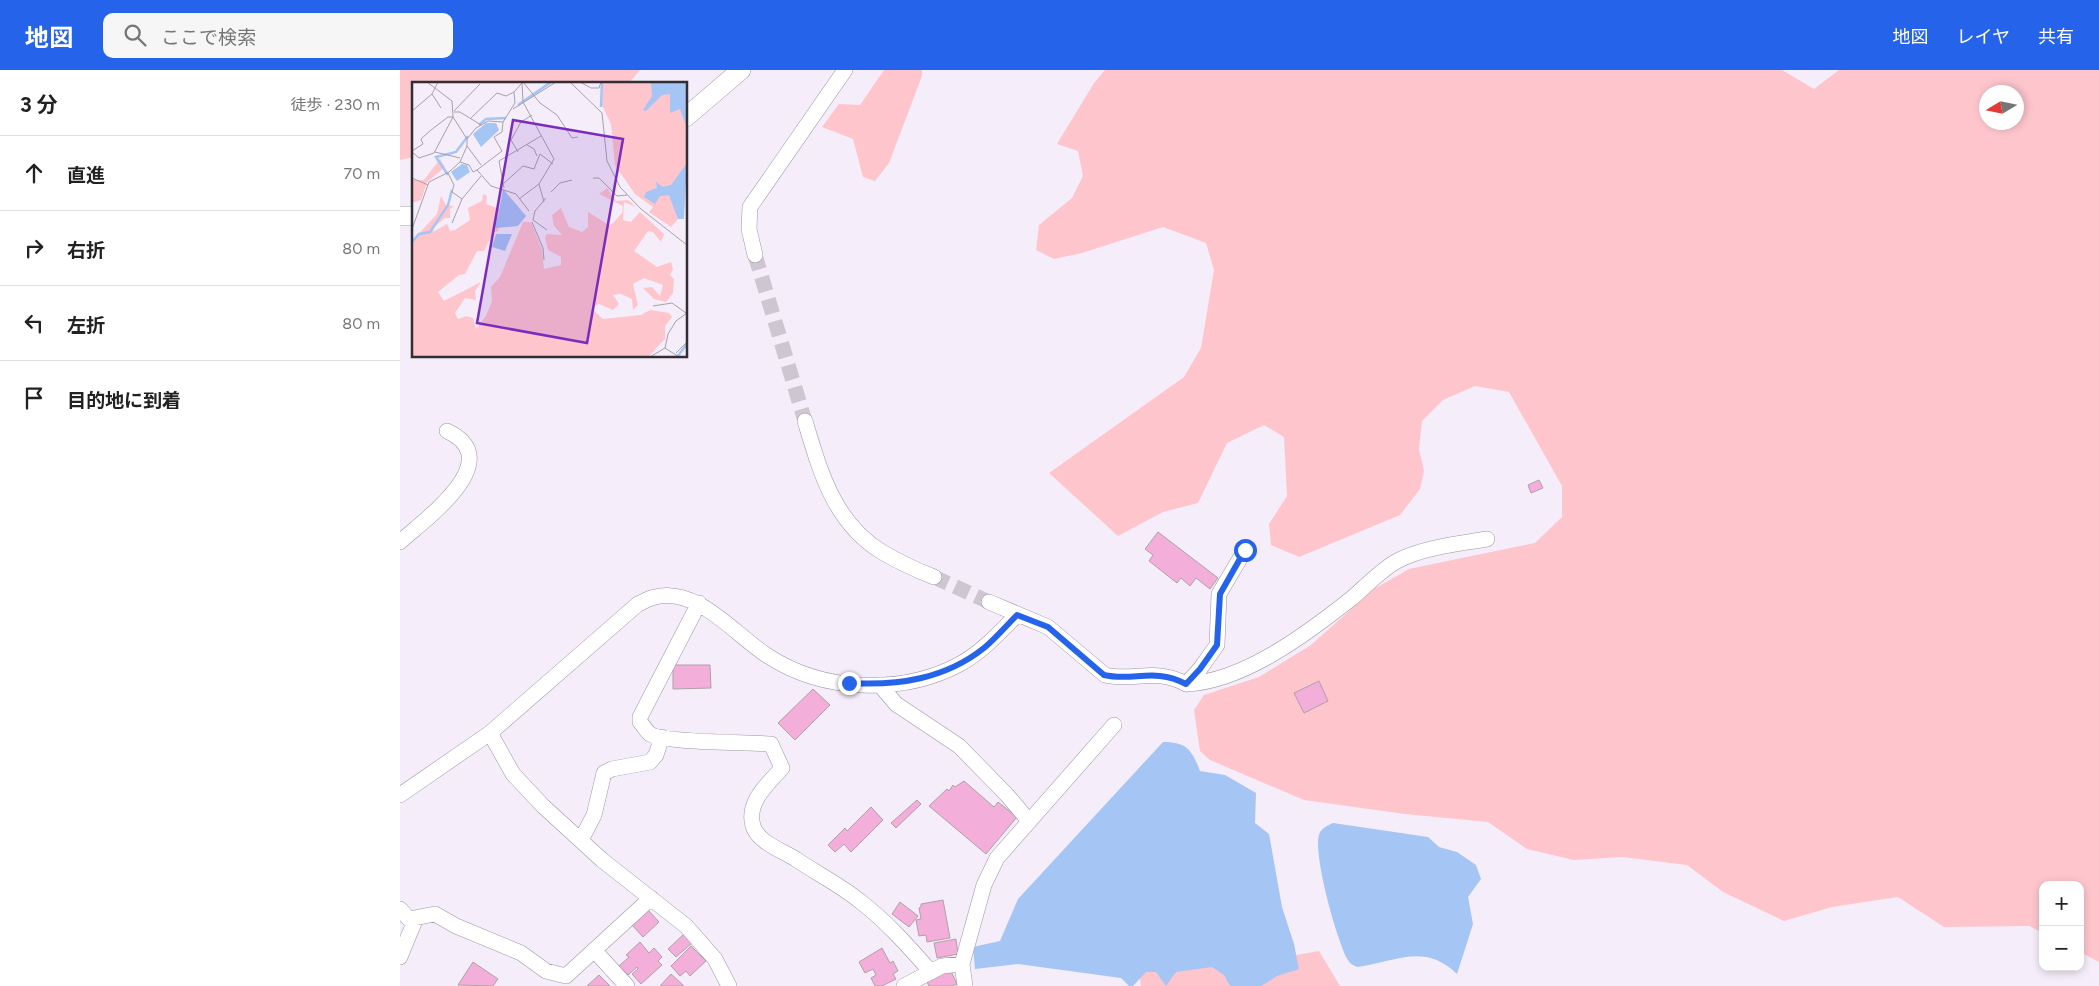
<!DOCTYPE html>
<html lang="ja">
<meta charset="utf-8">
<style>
:root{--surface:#fff;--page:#f6f6f6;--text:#222;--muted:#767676;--line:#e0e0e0;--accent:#2563eb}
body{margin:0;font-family:Figtree,"Noto Sans JP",sans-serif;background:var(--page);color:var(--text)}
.controls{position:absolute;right:15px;bottom:15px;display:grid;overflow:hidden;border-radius:10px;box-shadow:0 2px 8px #0003}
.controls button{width:45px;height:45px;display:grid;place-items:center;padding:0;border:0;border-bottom:1px solid var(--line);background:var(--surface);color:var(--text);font:25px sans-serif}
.compass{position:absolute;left:1579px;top:15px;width:45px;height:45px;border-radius:50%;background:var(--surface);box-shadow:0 2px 8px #0003;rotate:260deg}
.stop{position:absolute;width:15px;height:15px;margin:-11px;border:4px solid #2563eb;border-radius:50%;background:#fff}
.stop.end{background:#2563eb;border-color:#fff;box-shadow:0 1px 5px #0008}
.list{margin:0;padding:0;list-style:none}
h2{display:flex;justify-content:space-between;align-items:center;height:65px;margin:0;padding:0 20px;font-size:21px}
h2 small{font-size:16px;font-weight:400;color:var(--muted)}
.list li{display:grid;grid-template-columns:32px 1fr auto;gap:15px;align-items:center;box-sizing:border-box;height:75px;padding:0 20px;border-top:1px solid var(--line)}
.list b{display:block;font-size:19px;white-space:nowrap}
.list em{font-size:16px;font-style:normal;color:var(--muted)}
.icon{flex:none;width:28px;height:28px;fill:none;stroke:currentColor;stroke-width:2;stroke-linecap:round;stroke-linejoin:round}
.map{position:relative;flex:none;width:1699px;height:916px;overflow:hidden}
header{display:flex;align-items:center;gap:30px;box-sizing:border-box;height:70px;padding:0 25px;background:var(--accent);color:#fff}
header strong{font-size:24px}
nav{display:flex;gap:28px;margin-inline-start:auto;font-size:18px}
.search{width:350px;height:45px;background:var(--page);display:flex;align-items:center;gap:12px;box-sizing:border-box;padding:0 18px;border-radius:10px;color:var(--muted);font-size:19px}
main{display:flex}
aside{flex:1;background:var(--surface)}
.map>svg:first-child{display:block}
</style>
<header>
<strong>地図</strong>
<div class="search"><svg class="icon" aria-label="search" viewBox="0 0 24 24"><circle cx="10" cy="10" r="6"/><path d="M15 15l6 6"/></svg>ここで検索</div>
<nav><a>地図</a><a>レイヤ</a><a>共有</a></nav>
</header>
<main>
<aside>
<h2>3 分<small>徒歩 · 230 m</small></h2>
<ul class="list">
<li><svg class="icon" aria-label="ahead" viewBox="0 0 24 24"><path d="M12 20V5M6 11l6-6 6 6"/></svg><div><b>直進</b></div><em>70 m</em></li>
<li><svg class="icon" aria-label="right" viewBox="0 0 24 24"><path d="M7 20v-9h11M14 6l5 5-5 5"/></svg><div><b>右折</b></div><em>80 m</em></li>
<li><svg class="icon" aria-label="left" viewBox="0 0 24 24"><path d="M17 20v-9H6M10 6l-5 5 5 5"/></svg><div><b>左折</b></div><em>80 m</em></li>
<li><svg class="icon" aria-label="arrive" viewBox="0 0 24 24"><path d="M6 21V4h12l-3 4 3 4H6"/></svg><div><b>目的地に到着</b></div></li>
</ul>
</aside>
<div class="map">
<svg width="1699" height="916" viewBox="0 0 1699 916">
<rect width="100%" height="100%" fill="#f5edf9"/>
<path fill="#fec5cd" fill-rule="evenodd" d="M 0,0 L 240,0 L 228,14 L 14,14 L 14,87 L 0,90 Z
M 484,0 L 522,0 L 522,6 L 489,93 L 475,111 L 463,107 L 453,69 L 422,57 L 439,34 L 460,35 Z
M 705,0 L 1382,0 L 1414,19 L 1439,0 L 1699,0 L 1699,892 L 1680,882 L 1680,815 L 1643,815 L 1643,863 L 1629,856 L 1544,857 L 1498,827 L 1432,837 L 1384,851 L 1323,822 L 1287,795 L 1222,787 L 1174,790 L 1127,779 L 1088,752 L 1005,744 L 904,730 L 810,690 L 800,681 L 794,640 L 804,625 L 859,607 L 911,575 L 974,519 L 1009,499 L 1135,473 L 1162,447 L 1162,416 L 1109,322 L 1075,316 L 1043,330 L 1022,351 L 1019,379 L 1024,401 L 1020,419 L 1000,445 L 899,487 L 871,475 L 869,454 L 887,426 L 884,367 L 864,355 L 827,373 L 798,433 L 763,442 L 718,466 L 649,403 L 784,307 L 801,278 L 814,200 L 806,173 L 763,157 L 682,183 L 654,189 L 636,180 L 639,155 L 672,128 L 683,106 L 678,81 L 657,74 L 694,13 ZM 1586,22 L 1616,22 L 1616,52 L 1586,52 Z
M 919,881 L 940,916 L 741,916 L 738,893 L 885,887 Z"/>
<path fill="#a5c5f5" d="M 763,672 C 787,672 792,680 800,701 L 825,705 L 856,723 L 855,753 L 869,764 L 882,837 L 894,874 L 899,899 L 877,906 L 861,916 L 830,916 L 824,905 L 812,897 L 776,902 L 766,916 L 756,902 L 746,902 L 733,916 L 729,916 L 721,908 L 618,894 L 575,899 L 573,877 L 600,871 L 618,829 Z
M 933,753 L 1028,767 L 1039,777 L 1057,782 L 1076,795 L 1081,809 L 1068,827 L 1073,854 L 1057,904 C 1024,872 996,892 957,897 C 953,895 950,894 948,890 C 937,871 913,785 919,765 C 921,758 927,756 933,753 Z"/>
<path fill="#f3aed9" stroke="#aea1a8" d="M 1139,410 L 1143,418 L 1131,423 L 1128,415 Z
M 758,462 L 818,508 L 810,519 L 796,508 L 790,516 L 781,508 L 777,513 L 749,491 L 753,485 L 745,479 Z
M 273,595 L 310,595 L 311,618 L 273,619 Z
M 919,611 L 928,631 L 904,643 L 894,623 Z
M 413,619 L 430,635 L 395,670 L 378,653 Z
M 564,711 L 594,737 L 598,732 L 617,747 L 586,784 L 529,736 L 547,719 L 549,721 L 553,715 L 555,717 Z
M 517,730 L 521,734 L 496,758 L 491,753 Z
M 471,737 L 483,750 L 451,782 L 444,774 L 435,782 L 428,775 L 445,758 L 447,761 Z
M 543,830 L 550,868 L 527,872 L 526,865 L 519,866 L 516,850 L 521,849 L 519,838 L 521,837 L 521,834 Z
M 500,832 L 518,846 L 509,857 L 492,844 Z
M 248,840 L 259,852 L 243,867 L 232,855 Z
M 284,864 L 292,873 L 276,887 L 268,879 Z
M 556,869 L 558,884 L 537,888 L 534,873 Z
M 240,872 L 249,883 L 254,878 L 262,887 L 258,891 L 262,895 L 241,914 L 232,904 L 238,899 L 237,897 L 228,905 L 219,896 L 229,887 L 226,885 Z
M 291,876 L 306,891 L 290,906 L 286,901 L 280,906 L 271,896 Z
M 482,878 L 490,893 L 493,891 L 498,901 L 493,904 L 496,909 L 482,916 L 475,916 L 471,908 L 476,905 L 473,899 L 465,903 L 459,892 Z
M 73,892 L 98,909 L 93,916 L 58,915 Z
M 550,899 L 557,914 L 552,916 L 529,916 L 526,910 Z
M 271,904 L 284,916 L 260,916 Z
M 199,905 L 210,916 L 187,916 Z"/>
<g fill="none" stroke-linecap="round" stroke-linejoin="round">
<path stroke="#cec7d2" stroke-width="15" stroke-dasharray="15 8" stroke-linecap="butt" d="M 355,185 L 405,351
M 534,507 L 589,532"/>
<defs>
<path id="minor" d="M 355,185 L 349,159 L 350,137 L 445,0
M 405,351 C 420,401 434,453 482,482 C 499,492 516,500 534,507
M 0,472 C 25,449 109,390 47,361
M 589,532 L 648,557 L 705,605 C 733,612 755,597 786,614 L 800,599 L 817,575 L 819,524 L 845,480
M 299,533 L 240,647 L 240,652 C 243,655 246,661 250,664 C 263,673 349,672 371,674 L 382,698 C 368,714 346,732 353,756 C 358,773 384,781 397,790 C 418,804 442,816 461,832 C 487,852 509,877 531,902
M 786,614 C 843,612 908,563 952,528 C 965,517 984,497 999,490 C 1025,477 1059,474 1087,469
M 480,615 L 496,634 L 559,676 L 607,725 L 629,751
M 90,663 L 113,704 L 143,736 L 202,790 L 286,856 L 315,889 L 329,916
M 0,725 L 90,663 L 238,534 C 243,532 249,528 255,527 C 297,516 335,565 368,586 C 423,622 502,625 560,594 C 582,582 599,563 617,545
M 181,770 L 194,745 L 204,703 L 212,699 L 250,692 L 256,685 L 262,667
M 0,839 L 9,849 L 35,844 L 56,856 L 121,883 L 146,901 L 166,906 L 251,828
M 194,880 L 227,916
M 0,887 L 16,848
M 504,916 L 542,896 L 562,894
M 565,916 L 562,894 L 584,815 L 597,788 L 714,655"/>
<path id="major" d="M 286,47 L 341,0
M 0,146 L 14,146"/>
</defs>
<use href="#minor" stroke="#9d96a1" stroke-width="16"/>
<use href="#major" stroke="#9d96a1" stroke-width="20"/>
<use href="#minor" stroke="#fff" stroke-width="15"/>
<use href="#major" stroke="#fff" stroke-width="19"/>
</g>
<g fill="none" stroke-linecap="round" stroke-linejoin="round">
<path stroke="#2563eb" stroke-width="6" d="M 449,613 C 498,616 545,609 584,578 C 596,568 606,556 617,545 L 648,557 L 704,605 C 733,612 754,597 786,614 L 800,599 L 817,575 L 820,524 L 845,480"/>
</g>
<g transform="translate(12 12)">
<rect width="275" height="275" fill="#f5edf9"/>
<path d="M 191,0 L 242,0 L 255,8 L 269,25 L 275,39 L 275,85 L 260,106 L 247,112 L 260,113 L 267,136 L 259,145 L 237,130 L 241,125 L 223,112 L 203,83 L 199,42 L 190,23 ZM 28,77 L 33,85 L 15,100 L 9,118 L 0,121 L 0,98 L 12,98 ZM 195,106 L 204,119 L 216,118 L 224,125 L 212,120 L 211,138 L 219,140 L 228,130 L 252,152 L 249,160 L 241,150 L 236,149 L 222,169 L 245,185 L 259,180 L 261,187 L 258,193 L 262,197 L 261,211 L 254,220 L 242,217 L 231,206 L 240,205 L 248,214 L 251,203 L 232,196 L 221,202 L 226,223 L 221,228 L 220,217 L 209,212 L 201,213 L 207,222 L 201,228 L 187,222 L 179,226 L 191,237 L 229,233 L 238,228 L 257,231 L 260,235 L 253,244 L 253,257 L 236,275 L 0,275 L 0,159 L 25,132 L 29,114 L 34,123 L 42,124 L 38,127 L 38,136 L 33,136 L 22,145 L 21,150 L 35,142 L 38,149 L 43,148 L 58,138 L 56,126 L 70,119 L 71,112 L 75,114 L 74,122 L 88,127 L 86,149 L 81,151 L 72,169 L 65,169 L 53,192 L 47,193 L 26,210 L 32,219 L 69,200 L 63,209 L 64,218 L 53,216 L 43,231 L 46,237 L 54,234 L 61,236 L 64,247 L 74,234 L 80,219 L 79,205 L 88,195 L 111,140 L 119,140 L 130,167 L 132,187 L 149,183 L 149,175 L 136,168 L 133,155 L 135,152 L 150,153 L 142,144 L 140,133 L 149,126 L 157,145 L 170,150 L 176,145 L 176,130 L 197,143 L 201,141 L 210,131 L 211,124 L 187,112 Z" fill="#fec5cd"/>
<path d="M 239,1 L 275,0 L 275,46 L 268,27 L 258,31 L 258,12 L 250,13 L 234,29 L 231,28 L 240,14 ZM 74,41 L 84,41 L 87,48 L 69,65 L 61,52 ZM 275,81 L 272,137 L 266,137 L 257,113 L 248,114 L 243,122 L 232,115 L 234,110 L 245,106 L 244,100 L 251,105 L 259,103 ZM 50,82 L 55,83 L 58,90 L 45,99 L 39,90 ZM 91,107 L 114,134 L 106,144 L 84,146 L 82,140 L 86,135 ZM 84,152 L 100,152 L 93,169 L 80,165 Z" fill="#a5c5f5"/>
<path fill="none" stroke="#a5c5f5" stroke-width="2.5" d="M 106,23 L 139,0M 189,25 L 190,0M 67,43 L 74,37 L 94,36M 36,93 L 24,75 L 44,70 L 56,54M 0,160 L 7,152 L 18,150 L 36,123 L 40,108M 265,275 L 275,262"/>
<path fill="none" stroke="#a7a1aa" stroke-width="1" d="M 15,0 L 40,19 L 41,35 L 55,57M 110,0 L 111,20 L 142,77 L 127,102 L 132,120M 111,0 L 128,21 L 145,33 L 160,56 L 166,55M 158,0 L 190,31 L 195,79 L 208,105 L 229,127 L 275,163M 168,0 L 179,6 L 187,6 L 189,0M 20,12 L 29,26M 101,27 L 144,0M 0,29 L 20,12 L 26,0M 42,29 L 68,2M 42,30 L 48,30 L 69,43M 59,36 L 85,11 L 94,14 L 102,10M 115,63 L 122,67 L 125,74M 55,64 L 69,83M 0,69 L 11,62 L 9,57 L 19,48 L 36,35 L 41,35 L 22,71 L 7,76 L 0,70M 23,70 L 48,76M 106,70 L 99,58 L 109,40 L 120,33M 48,80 L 57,83 L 61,90 L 65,88M 65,88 L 90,69 L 82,55 L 90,50 L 91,40 L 103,21 L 102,10 L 110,1M 65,88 L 79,104 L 104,112 L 117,129M 36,91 L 42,103 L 40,110 L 50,117 L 69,94M 0,96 L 16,103M 181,96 L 187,96 L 205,114 L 215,113M 91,102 L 111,84 L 122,87 L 128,72 L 141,82M 92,106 L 87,79 L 129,54M 139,110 L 148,101 L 160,98M 134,116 L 123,129 L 121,138 L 135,148M 107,117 L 127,102M 120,140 L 131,166 L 132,178M 40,141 L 50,117M 0,147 L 17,100 L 37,90 L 48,80 L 55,64 L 55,57 L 64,46 L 76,39 L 91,40M 241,224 L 260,221 L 274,231M 253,266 L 256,252 L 264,239 L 275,231M 253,266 L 267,275M 264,271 L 275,260M 238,275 L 253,266"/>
<path fill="#7b2cbf" fill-opacity="0.15" stroke="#7b2cbf" stroke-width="2.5" d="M 101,38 L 211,57 L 175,261 L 65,241 Z"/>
<rect width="275" height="275" fill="none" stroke="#322f34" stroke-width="2.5"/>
</g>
</svg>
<div class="controls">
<button>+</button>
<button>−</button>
</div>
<svg class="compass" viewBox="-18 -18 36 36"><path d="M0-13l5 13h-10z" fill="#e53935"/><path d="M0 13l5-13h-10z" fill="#767676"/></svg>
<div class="stop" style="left:845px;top:480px"></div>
<div class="stop end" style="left:449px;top:613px"></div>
</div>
</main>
